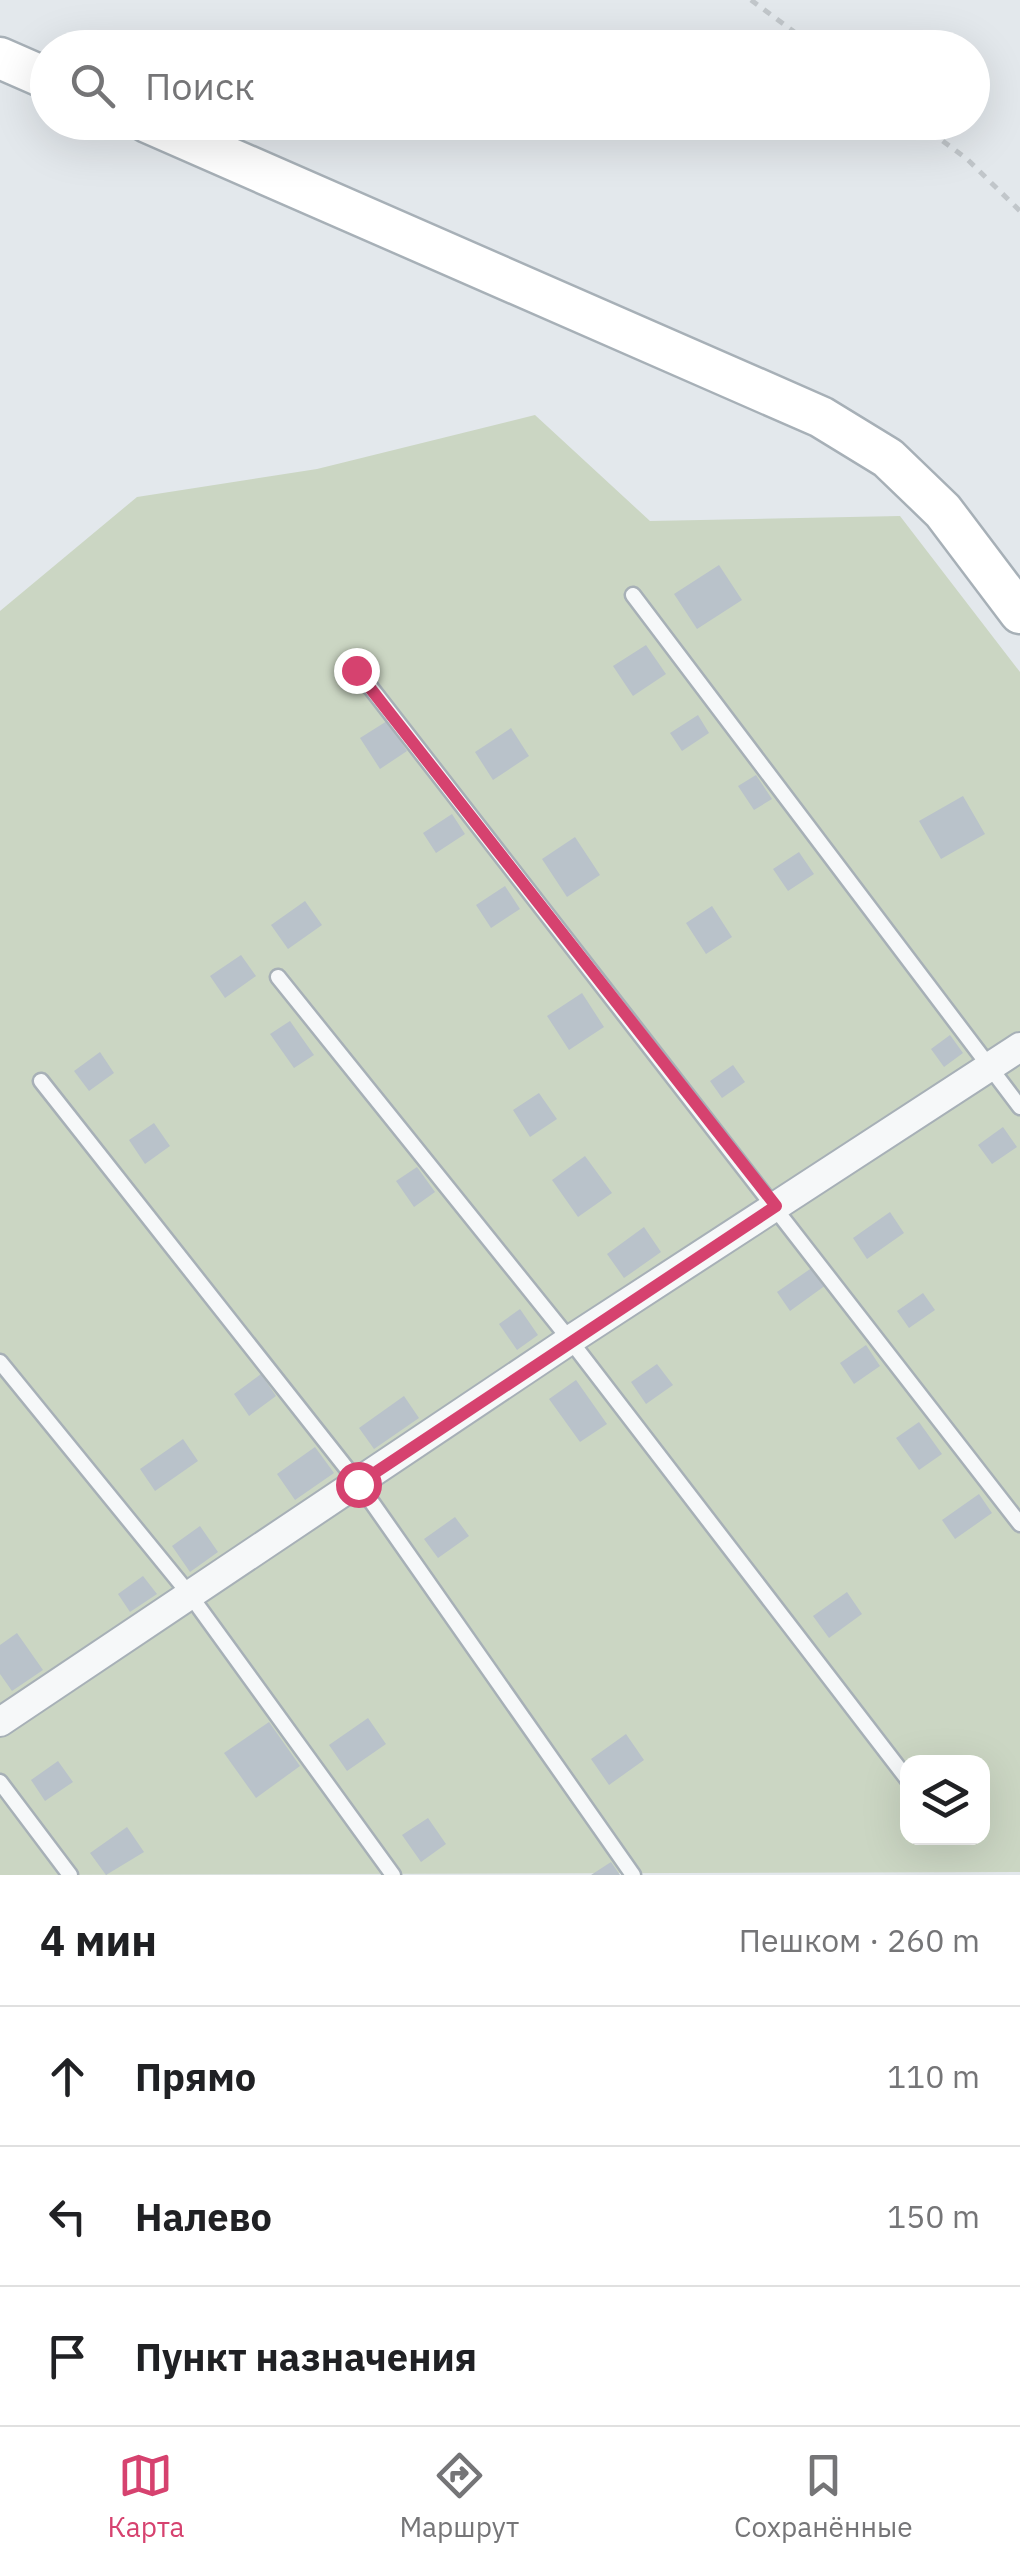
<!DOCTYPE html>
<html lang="ru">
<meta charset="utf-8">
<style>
:root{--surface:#fff;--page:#f6f6f6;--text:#202124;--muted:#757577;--line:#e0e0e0;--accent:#d6426f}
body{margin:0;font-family:"IBM Plex Sans",sans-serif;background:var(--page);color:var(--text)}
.controls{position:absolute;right:30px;bottom:30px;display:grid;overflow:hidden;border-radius:20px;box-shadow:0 10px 40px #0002}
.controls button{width:90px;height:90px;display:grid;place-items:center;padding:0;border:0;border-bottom:2px solid var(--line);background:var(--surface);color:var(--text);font:50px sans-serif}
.stop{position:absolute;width:30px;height:30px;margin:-22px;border:8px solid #d6426f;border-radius:50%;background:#fff}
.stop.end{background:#d6426f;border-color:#fff;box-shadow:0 2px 10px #0008}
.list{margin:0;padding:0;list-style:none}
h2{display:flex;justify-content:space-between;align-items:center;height:130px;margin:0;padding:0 40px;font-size:42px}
h2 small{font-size:32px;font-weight:400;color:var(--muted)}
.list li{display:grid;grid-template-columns:65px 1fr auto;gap:30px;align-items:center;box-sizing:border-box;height:140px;padding:0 40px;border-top:2px solid var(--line)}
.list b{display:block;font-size:38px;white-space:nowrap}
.list em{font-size:32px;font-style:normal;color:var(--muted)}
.icon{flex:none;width:55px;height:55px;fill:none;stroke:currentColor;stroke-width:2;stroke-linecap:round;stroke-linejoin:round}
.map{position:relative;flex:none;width:1020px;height:1875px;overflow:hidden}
.search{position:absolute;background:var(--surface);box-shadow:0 10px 40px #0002;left:30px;right:30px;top:30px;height:110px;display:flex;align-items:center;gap:25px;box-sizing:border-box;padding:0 35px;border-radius:55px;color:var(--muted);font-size:38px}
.sheet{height:550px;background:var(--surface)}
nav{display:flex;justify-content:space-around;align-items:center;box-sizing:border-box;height:140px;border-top:2px solid var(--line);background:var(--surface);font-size:28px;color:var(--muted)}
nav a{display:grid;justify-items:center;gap:5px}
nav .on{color:var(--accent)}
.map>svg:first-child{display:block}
</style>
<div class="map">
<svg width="1020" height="1875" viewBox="0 0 1020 1875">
<rect width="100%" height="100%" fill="#e3e8ec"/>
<path fill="#cbd6c3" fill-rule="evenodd" d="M 535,415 L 650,521 L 900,516 L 1020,672 L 1020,1872 L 0,1875 L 0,611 L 137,497 L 317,469 ZM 908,1762 L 982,1762 L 982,1838 L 908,1838 Z"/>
<path fill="#b9c2ca" d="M 719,565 L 742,600 L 697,629 L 674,594 Z
M 646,645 L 666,674 L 633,696 L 613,666 Z
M 698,715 L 709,733 L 682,751 L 670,733 Z
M 387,721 L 407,751 L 380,769 L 360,738 Z
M 511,728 L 529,756 L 493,780 L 475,752 Z
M 756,775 L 772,799 L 754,810 L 738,786 Z
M 963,796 L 985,834 L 941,859 L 919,821 Z
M 452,814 L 465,834 L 436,853 L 423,833 Z
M 575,837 L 600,875 L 567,897 L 542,859 Z
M 799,852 L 814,874 L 788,891 L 773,869 Z
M 505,886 L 520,909 L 491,928 L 476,905 Z
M 305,901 L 322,925 L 288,949 L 271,925 Z
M 712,906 L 732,937 L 706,954 L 686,923 Z
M 241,955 L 256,976 L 225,998 L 210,976 Z
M 582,993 L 604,1027 L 569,1050 L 547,1016 Z
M 290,1021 L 314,1055 L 294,1068 L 270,1034 Z
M 950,1035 L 963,1053 L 944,1067 L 931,1049 Z
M 100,1052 L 114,1073 L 89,1091 L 74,1071 Z
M 733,1065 L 745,1082 L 722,1098 L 710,1081 Z
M 539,1093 L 557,1119 L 530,1137 L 513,1110 Z
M 154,1123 L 170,1146 L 145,1164 L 129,1140 Z
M 1003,1127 L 1017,1147 L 992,1164 L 978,1145 Z
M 585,1156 L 612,1193 L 578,1217 L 552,1180 Z
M 417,1167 L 435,1192 L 414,1207 L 396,1181 Z
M 890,1212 L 904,1233 L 867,1259 L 853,1238 Z
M 644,1227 L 661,1252 L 624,1278 L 607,1254 Z
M 813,1267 L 826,1285 L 790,1311 L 777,1292 Z
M 923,1293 L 935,1310 L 909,1328 L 897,1311 Z
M 520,1309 L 538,1335 L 517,1350 L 499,1324 Z
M 866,1345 L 880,1366 L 854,1384 L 840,1363 Z
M 657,1364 L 673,1385 L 646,1404 L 631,1382 Z
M 261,1374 L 276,1396 L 249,1416 L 234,1394 Z
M 576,1380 L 607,1424 L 580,1442 L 549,1399 Z
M 404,1396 L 419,1418 L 374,1449 L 359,1428 Z
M 919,1422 L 942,1454 L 919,1470 L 896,1438 Z
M 183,1439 L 198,1461 L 155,1491 L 140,1469 Z
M 315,1447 L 334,1473 L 295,1500 L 277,1474 Z
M 979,1494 L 992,1513 L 955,1539 L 942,1520 Z
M 455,1517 L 469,1536 L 438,1558 L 424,1539 Z
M 200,1526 L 218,1552 L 190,1572 L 172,1546 Z
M 143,1576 L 157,1594 L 130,1612 L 118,1594 Z
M 847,1592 L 862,1614 L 829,1638 L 813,1616 Z
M 17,1633 L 43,1670 L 12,1691 L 0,1674 L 0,1645 Z
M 368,1718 L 386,1744 L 347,1771 L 329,1745 Z
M 269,1722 L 300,1766 L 256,1798 L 224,1753 Z
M 626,1734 L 644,1760 L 609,1785 L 591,1759 Z
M 58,1761 L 73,1782 L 45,1801 L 31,1780 Z
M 428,1818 L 446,1844 L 421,1862 L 402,1835 Z
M 127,1827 L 144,1852 L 106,1875 L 90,1853 Z
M 611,1862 L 620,1875 L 591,1875 Z"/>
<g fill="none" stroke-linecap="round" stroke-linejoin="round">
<defs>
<path id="lane" d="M 633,595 L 1020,1107
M 357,670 L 1020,1524
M 278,977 L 570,1340 L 908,1780
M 41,1081 L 359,1484 L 633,1875
M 0,1362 L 190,1595 L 393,1875
M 0,1782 L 70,1875"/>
<path id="street" d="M 0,1722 L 570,1340 L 1020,1047"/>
<path id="secondary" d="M 0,58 L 48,79
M 147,122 L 821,417 L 888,458 L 943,511 L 1020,613"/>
</defs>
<use href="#lane" stroke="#a7b0b7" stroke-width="19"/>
<use href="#street" stroke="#a7b0b7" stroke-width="32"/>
<use href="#secondary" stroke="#a7b0b7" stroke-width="45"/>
<path stroke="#c1c6ca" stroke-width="5" stroke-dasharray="8 8" stroke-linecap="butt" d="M 751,0 L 816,48
M 917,122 L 967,159 L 1020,211"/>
<use href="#lane" stroke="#f6f8f9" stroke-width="14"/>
<use href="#street" stroke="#f6f8f9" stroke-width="28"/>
<use href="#secondary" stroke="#fff" stroke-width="40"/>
</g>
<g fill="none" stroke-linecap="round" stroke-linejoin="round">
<path stroke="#d6426f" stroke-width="12" d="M 356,670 L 776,1206 L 358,1484"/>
</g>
</svg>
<div class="controls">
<button><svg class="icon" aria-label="layers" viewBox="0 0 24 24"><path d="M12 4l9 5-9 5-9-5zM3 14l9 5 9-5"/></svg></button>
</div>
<div class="stop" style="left:358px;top:1484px"></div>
<div class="stop end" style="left:356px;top:670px"></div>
<div class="search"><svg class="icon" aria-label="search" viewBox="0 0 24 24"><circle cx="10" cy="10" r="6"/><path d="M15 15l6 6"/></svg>Поиск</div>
</div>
<section class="sheet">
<h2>4 мин<small>Пешком · 260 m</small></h2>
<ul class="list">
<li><svg class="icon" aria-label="ahead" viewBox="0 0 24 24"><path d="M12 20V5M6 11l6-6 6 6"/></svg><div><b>Прямо</b></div><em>110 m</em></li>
<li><svg class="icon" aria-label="left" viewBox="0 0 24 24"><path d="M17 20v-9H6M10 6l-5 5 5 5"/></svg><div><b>Налево</b></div><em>150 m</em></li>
<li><svg class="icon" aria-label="arrive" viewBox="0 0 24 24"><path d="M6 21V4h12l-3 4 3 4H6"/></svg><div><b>Пункт назначения</b></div></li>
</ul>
</section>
<nav>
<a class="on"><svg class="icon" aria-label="map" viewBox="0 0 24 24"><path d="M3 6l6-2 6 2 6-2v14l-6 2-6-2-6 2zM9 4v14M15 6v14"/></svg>Карта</a>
<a><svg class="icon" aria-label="directions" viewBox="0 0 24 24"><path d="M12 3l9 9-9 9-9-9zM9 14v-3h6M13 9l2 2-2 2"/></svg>Маршрут</a>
<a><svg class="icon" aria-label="saved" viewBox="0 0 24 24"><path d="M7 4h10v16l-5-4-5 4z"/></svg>Сохранённые</a>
</nav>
